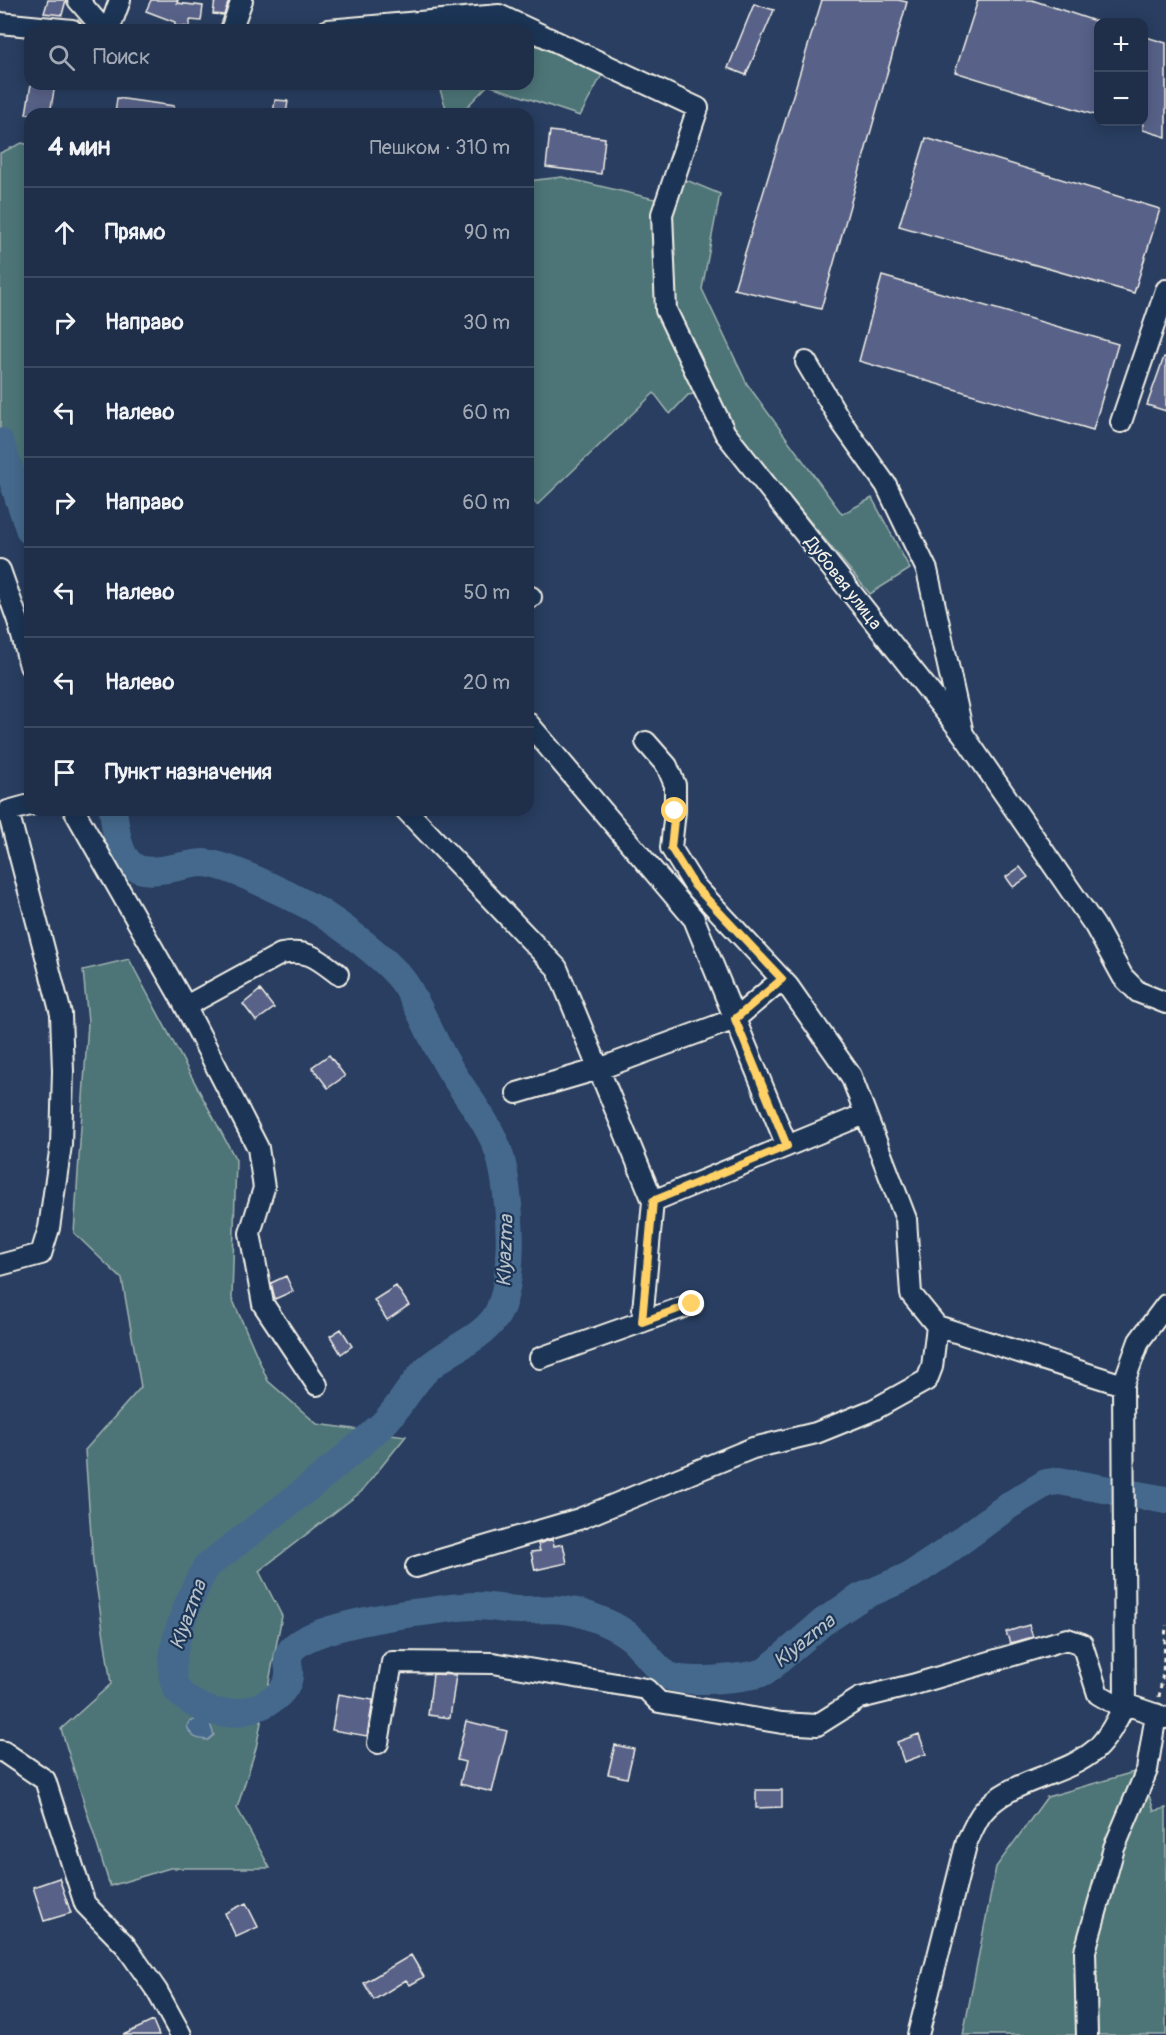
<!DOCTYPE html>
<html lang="ru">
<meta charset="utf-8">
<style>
:root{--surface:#1f2e49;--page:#273650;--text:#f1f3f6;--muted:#a1a8b4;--line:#3c4a61}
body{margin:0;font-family:Pangolin,sans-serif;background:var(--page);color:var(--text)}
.controls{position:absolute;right:18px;top:18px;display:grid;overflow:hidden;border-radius:12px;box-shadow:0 3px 15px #0003}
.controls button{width:54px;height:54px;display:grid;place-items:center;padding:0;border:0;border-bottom:2px solid var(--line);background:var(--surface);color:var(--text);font:30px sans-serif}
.stop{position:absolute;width:18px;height:18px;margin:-14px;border:4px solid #ffd166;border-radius:50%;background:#fff}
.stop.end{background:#ffd166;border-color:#fff;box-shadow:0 2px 6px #0008}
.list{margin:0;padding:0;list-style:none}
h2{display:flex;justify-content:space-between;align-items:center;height:78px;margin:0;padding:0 24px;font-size:26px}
h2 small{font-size:20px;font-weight:400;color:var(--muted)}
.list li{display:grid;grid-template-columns:39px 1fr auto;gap:18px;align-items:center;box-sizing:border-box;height:90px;padding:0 24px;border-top:2px solid var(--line)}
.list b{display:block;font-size:22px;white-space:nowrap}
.list em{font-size:20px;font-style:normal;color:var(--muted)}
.icon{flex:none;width:33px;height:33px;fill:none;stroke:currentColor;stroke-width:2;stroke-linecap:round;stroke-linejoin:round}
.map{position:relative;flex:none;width:1166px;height:2035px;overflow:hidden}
.search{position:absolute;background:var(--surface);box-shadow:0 3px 15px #0003;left:24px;top:24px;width:510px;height:66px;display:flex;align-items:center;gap:15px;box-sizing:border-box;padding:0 21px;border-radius:18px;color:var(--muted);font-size:22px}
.panel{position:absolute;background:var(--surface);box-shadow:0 3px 15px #0003;left:24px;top:108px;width:510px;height:708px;border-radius:18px}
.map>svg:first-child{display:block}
</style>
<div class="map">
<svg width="1166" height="2035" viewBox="0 0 1166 2035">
<rect width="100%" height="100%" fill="#293e61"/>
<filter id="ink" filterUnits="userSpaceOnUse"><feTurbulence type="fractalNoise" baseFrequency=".0167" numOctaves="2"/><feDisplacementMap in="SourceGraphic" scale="12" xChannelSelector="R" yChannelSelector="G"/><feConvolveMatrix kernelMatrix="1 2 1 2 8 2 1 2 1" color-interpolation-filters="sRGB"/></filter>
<g filter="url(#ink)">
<path fill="#4e7578" stroke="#a1b3b0" stroke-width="1.5" d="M 528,42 L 603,73 L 580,116 L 488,85 L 462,112 L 463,114 L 448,114 L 438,84 L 528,84 Z
M 22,143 L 30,145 L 30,520 L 7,504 L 0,480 L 0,153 Z
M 562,177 L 654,199 L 684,179 L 720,194 L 702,289 L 747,384 L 842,514 L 872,498 L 910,569 L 870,594 L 732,427 L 713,391 L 688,395 L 670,414 L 654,393 L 537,505 L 528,494 L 528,181 Z
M 129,959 L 236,1160 L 232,1298 L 268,1381 L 317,1424 L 406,1436 L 361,1492 L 259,1571 L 282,1616 L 256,1748 L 237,1808 L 270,1868 L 170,1868 L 110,1886 L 61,1729 L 111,1684 L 93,1563 L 85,1450 L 141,1387 L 122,1279 L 74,1233 L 88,1022 L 83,970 Z
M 1141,1770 L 1154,1811 L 1166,1808 L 1166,2035 L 963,2035 L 996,1867 L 1047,1797 Z"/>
<path fill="#45698c" stroke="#8b9fb1" stroke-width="1.5" d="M 198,1718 L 209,1721 L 214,1735 L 208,1740 C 197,1739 191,1738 187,1726 L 190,1722 Z"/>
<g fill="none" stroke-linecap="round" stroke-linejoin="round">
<path stroke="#45698c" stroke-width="28" d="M 0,442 L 30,531
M 113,810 C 116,828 117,855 133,866 C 150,878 184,863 204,863 C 228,864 291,896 313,908 C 338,923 392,962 407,987 C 423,1014 434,1044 451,1071 C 466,1095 491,1127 499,1153 C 511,1190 517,1286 495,1318 C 478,1341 448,1350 428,1368 C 410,1385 399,1409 382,1425 C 327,1476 266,1520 207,1566 C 192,1590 154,1674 183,1696 C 191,1703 205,1710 215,1712 C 239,1716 276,1706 287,1683 C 295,1667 278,1658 299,1643 C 323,1627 392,1615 422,1612 C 440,1610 458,1606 476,1606 C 491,1606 506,1610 521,1610 C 541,1610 560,1607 580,1613 C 599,1619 621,1627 636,1642 C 645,1652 655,1667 667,1675 C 686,1685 745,1678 765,1672 L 823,1622 L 861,1597 L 911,1575 L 943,1554 L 1008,1506 L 1046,1483 L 1059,1481 L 1166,1500"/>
</g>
<path fill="#596289" stroke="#f4f1e8" stroke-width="1.5" d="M 48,0 L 66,0 L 62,15 L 44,13 Z
M 151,0 L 178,0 L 177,3 L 203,6 L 201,21 L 190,20 L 190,27 L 175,26 L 175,22 L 146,11 Z
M 215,0 L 229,0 L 224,15 L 213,14 Z
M 822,0 L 898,0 L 907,2 L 821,309 L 734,289 Z
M 978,0 L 1032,0 L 1098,22 L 1098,116 L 955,72 Z
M 754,4 L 774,10 L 746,75 L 728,68 Z
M 1143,36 L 1166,43 L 1166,137 L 1143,130 Z
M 31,84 L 55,84 L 50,114 L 26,114 Z
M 117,98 L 174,106 L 174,114 L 115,114 Z
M 275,100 L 288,101 L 286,114 L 273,114 Z
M 550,131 L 605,138 L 601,174 L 546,167 Z
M 926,138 L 1160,209 L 1134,293 L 899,226 Z
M 882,276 L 1118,344 L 1093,430 L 859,361 Z
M 1164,357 L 1166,357 L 1166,411 L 1147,405 Z
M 1020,867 L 1028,877 L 1013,887 L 1006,877 Z
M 260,990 L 274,1008 L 256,1021 L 243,1004 Z
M 329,1055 L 345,1076 L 328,1088 L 312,1067 Z
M 286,1276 L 293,1291 L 275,1299 L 271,1283 Z
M 396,1286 L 409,1305 L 387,1320 L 374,1300 Z
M 341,1329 L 352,1346 L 341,1354 L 330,1336 Z
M 553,1539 L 554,1546 L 563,1544 L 567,1563 L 535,1570 L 531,1552 L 540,1551 L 538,1544 Z
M 1029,1625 L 1033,1637 L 1010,1643 L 1006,1632 Z
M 433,1674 L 456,1675 L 450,1718 L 428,1715 Z
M 338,1694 L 373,1700 L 367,1736 L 332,1730 Z
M 466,1721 L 507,1731 L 492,1792 L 460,1784 L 465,1762 L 457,1760 Z
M 919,1734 L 926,1754 L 904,1762 L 897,1742 Z
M 615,1745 L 634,1749 L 627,1778 L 608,1774 Z
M 756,1790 L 782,1790 L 782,1807 L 756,1808 Z
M 59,1878 L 71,1913 L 44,1921 L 33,1887 Z
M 246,1903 L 258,1927 L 236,1937 L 225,1913 Z
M 411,1955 L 424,1977 L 410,1985 L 406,1980 L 374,2000 L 364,1983 Z
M 153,2021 L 159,2035 L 123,2035 Z"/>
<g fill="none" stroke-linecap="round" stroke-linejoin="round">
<defs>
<path id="minor" d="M 78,0 L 104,30
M 0,23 L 72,30
M 109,30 L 120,0
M 231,30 L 242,0
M 328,30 L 499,15 L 698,108 L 662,214 L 666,310 L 725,433 L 963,734 L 1095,926 L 1123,977 L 1138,992 L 1166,1003
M 806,362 L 842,423 L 886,485 L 927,570 L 962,729
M 1121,422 L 1166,290
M 0,570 L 18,621 L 30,666
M 528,598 L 531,597
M 528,723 L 694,919 L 787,1146 L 653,1201
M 646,742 L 667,766 L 675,785 L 675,811 L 671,848 L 694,885 L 788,986 L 851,1076 L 906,1219 L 911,1294 L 937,1326 L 1123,1385
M 74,810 L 182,1000 L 258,1148 L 264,1188 L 250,1233 L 263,1304 L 317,1385
M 406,810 L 557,968 L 653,1201 L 642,1322
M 186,1006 L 281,954 C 308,949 317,958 338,974
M 517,1093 L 599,1069 L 735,1019 L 782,979
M 787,1146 L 865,1114
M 0,1265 L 41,1254 L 49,1228 L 61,1145 L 63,1071 L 61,1014 L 8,811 L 30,805
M 540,1358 L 692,1304
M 416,1567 L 579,1519 L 753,1448 L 816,1433 L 873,1410 L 927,1380 L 932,1367 L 937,1326
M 378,1743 L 392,1662 L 493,1663 L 646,1689 L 659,1702 L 782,1723 L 817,1725 L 860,1698 L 912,1685 L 1067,1639 L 1082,1644 L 1098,1694 L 1110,1701 L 1125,1704 L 1166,1718
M 0,1751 L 4,1752 L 45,1780 L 85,1904 L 125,1945 L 157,1991 L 181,2035
M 918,2035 L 967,1841 C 972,1832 976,1821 982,1813 C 1010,1778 1062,1778 1095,1750 C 1109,1737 1117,1720 1125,1704 L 1123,1385 L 1139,1341 L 1166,1305
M 1087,2035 L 1085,1951 L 1114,1848 L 1147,1770 L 1156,1714"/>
</defs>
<use href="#minor" stroke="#f4f1e8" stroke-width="24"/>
<path stroke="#f4f1e8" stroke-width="3" stroke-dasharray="4.5 4.5" stroke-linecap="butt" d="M 1159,1697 L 1163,1673 L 1166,1625"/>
<use href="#minor" stroke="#1d3557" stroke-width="20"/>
</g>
</g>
<g fill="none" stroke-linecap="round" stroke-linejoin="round" filter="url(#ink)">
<path stroke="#ffd166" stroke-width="8" d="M 675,811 L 671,848 L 694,885 L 782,979 L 735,1019 L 787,1146 L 653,1201 L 642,1322 L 692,1304"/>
</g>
<g text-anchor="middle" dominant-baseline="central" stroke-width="4.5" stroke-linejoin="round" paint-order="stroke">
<g font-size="18" fill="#f4f1e8" stroke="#1d3557">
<text transform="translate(843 583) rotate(52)">Дубовая улица</text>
</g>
<g font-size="20" font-style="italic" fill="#b7c1c8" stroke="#1d3557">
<text transform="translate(505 1251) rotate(-88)">Klyazma</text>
<text transform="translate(188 1615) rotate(-70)">Klyazma</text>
<text transform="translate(804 1641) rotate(-39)">Klyazma</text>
</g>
</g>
</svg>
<div class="controls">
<button>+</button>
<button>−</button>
</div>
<div class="stop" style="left:675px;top:811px"></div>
<div class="stop end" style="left:692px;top:1304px"></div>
<div class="search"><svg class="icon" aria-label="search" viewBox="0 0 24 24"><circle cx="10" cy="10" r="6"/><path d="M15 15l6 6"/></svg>Поиск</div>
<section class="panel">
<h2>4 мин<small>Пешком · 310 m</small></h2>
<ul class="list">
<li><svg class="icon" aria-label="ahead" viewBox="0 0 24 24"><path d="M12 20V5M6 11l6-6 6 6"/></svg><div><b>Прямо</b></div><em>90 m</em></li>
<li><svg class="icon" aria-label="right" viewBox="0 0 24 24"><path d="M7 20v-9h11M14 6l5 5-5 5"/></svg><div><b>Направо</b></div><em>30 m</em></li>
<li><svg class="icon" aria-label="left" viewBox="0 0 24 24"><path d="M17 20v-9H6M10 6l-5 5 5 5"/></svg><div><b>Налево</b></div><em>60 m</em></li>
<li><svg class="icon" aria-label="right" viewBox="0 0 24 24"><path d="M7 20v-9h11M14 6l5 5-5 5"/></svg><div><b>Направо</b></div><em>60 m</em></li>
<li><svg class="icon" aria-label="left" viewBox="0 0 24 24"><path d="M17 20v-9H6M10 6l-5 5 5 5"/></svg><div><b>Налево</b></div><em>50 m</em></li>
<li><svg class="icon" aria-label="left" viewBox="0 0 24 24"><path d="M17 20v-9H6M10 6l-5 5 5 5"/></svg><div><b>Налево</b></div><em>20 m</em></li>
<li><svg class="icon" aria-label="arrive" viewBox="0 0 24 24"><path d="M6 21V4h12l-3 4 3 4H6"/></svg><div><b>Пункт назначения</b></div></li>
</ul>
</section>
</div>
